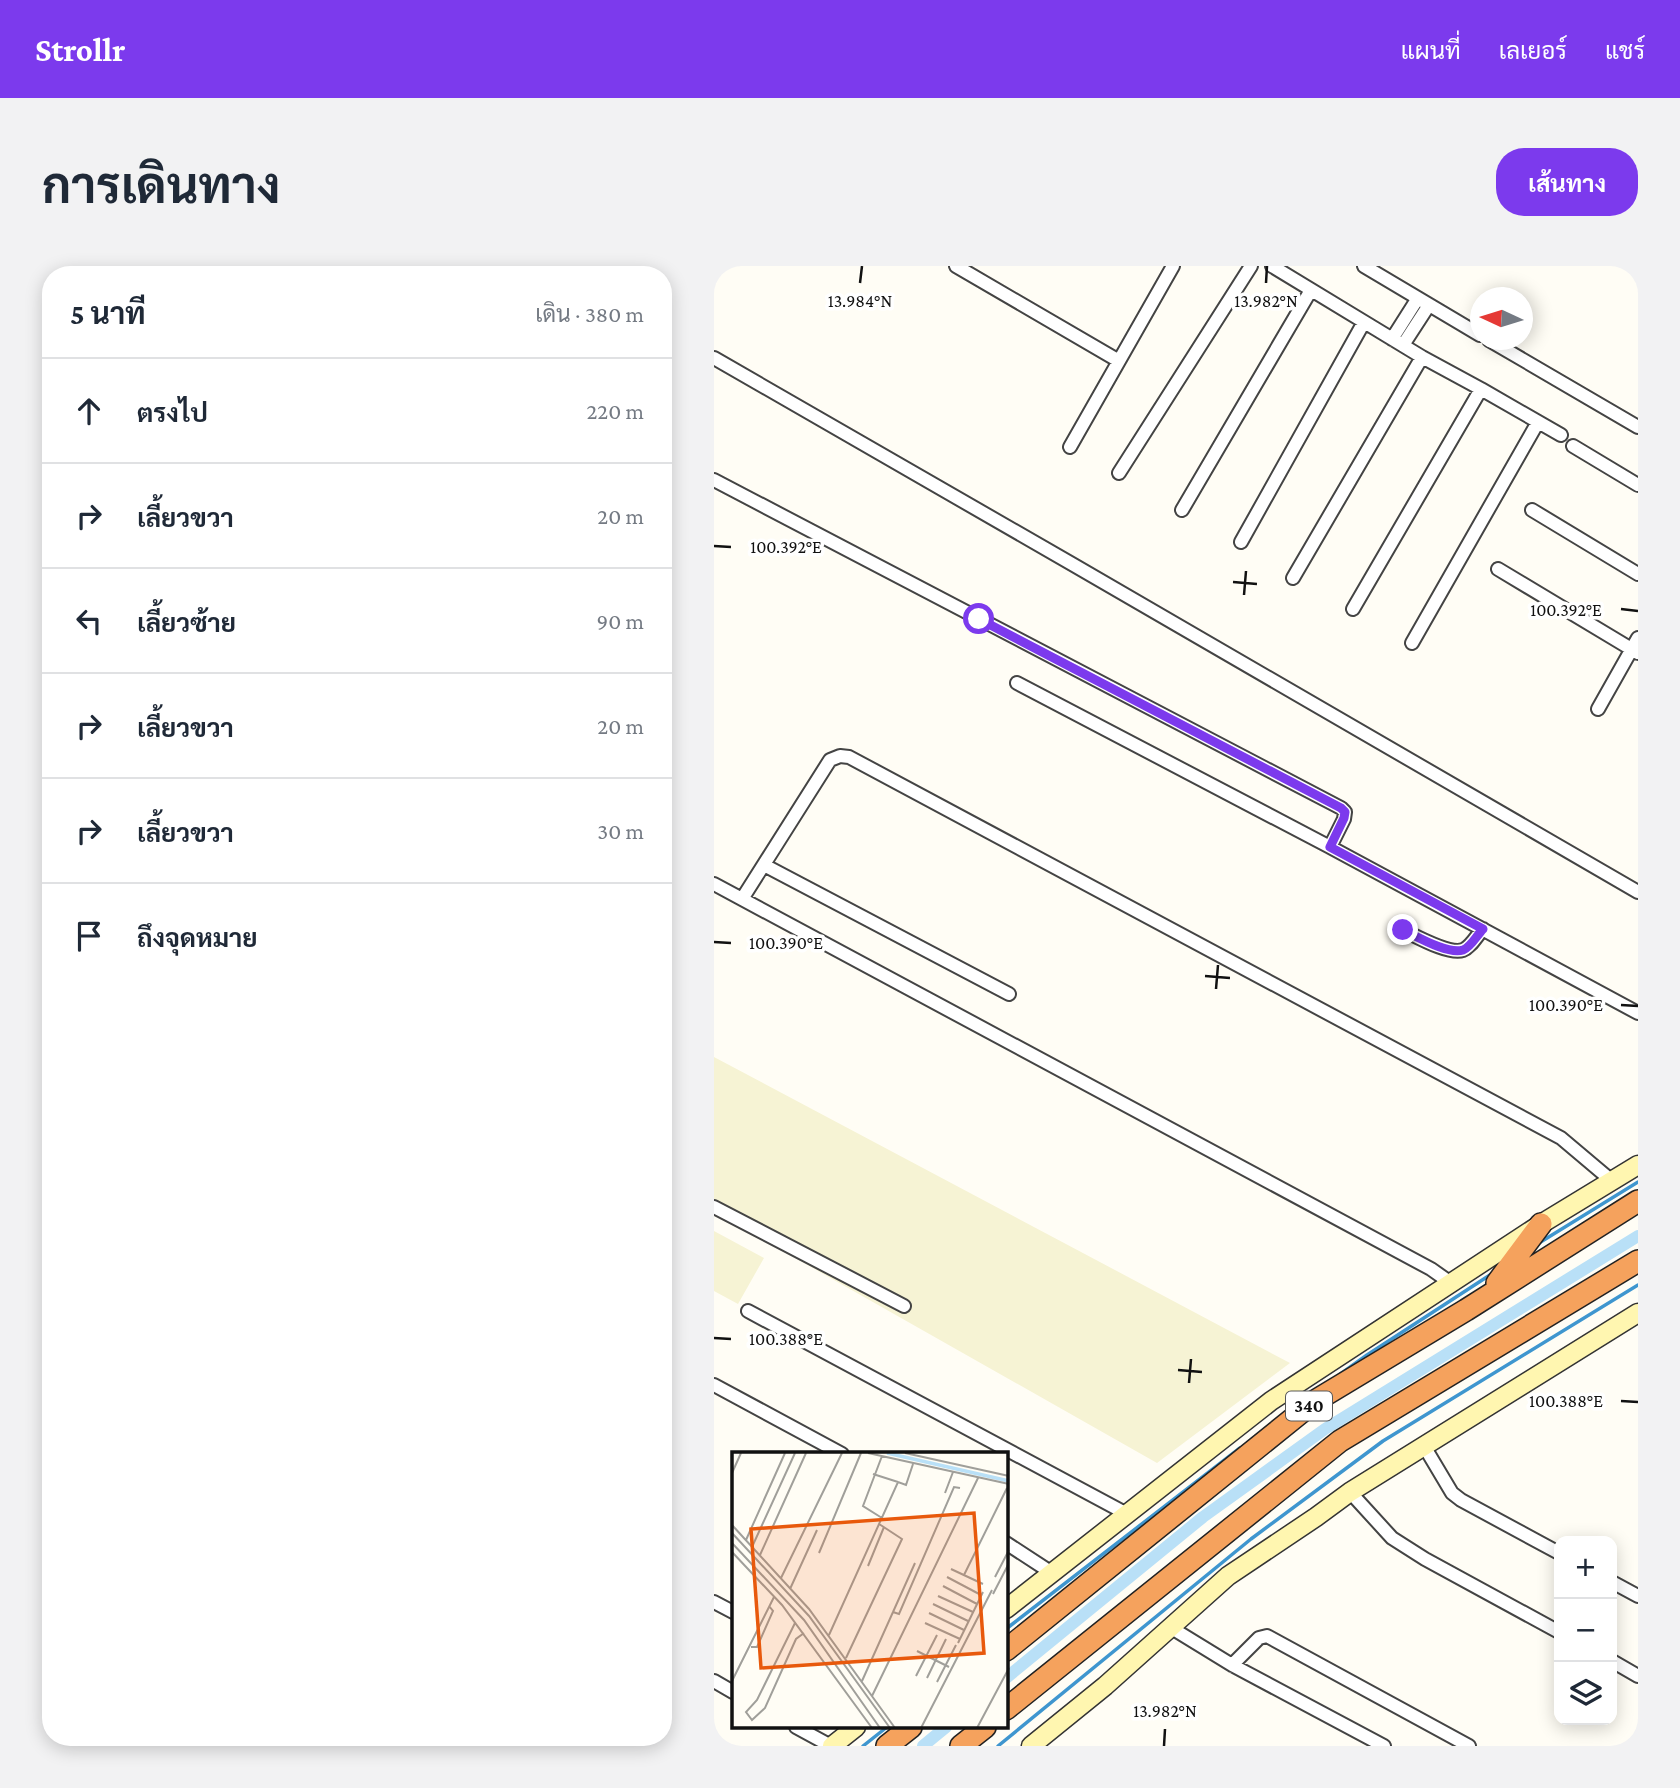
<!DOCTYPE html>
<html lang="th">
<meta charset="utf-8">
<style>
:root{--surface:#fff;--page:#f2f2f3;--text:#1f2937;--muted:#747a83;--line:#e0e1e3;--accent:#7c3aed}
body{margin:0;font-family:"Crimson Pro",Sarabun,serif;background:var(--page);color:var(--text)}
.controls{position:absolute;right:21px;bottom:21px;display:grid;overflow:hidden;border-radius:14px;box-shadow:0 4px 18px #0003}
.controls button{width:63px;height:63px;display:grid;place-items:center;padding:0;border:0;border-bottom:2px solid var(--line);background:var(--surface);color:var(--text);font:35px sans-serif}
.compass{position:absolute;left:756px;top:21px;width:63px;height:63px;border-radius:50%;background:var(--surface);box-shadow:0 4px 18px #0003;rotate:274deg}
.stop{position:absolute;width:21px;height:21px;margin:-16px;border:5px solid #7c3aed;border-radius:50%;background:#fff}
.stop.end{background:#7c3aed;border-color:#fff;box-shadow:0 2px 7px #0008}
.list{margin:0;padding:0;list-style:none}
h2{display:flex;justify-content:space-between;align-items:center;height:91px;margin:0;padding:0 28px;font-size:30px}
h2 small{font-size:23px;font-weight:400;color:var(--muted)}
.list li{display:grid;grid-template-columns:46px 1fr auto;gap:21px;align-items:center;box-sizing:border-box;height:105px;padding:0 28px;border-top:2px solid var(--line)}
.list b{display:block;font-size:26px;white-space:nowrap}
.list em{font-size:23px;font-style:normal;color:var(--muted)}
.icon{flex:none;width:38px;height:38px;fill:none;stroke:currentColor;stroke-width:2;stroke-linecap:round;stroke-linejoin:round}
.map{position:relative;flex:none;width:924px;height:1480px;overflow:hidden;border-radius:28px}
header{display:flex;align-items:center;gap:42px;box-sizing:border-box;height:98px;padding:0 35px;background:var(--accent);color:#fff}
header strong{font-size:33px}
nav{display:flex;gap:38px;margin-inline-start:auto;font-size:24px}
.intro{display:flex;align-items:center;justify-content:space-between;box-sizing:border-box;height:168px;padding:0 42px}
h1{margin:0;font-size:49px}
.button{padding:18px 32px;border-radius:28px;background:var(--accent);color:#fff;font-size:24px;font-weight:700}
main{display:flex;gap:42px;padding:0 42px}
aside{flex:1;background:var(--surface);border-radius:28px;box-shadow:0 4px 18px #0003}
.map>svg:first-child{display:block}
</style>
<header>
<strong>Strollr</strong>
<nav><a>แผนที่</a><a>เลเยอร์</a><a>แชร์</a></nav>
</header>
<div class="intro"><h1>การเดินทาง</h1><a class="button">เส้นทาง</a></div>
<main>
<aside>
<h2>5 นาที<small>เดิน · 380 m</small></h2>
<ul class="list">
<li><svg class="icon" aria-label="ahead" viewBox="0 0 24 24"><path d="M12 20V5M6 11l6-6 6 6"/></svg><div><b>ตรงไป</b></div><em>220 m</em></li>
<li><svg class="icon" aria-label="right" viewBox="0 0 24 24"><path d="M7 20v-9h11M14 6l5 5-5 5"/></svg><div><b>เลี้ยวขวา</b></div><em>20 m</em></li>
<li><svg class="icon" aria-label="left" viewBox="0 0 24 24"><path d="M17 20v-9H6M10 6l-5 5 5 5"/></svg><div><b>เลี้ยวซ้าย</b></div><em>90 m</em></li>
<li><svg class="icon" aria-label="right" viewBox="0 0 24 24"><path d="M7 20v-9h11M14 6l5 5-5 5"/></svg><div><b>เลี้ยวขวา</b></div><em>20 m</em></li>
<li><svg class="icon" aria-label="right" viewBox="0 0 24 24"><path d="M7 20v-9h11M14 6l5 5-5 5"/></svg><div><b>เลี้ยวขวา</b></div><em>30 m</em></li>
<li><svg class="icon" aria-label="arrive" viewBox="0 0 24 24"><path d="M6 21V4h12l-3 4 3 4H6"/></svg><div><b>ถึงจุดหมาย</b></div></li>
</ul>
</aside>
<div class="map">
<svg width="924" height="1480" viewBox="0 0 924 1480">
<rect width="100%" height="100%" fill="#fffdf5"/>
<path fill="#f6f3d4" d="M 0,791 L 576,1097 L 443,1197 L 0,946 Z
M 0,965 L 50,992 L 24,1038 L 0,1025 Z"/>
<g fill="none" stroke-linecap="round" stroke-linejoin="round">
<path stroke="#3f96cf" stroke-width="3.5" d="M 825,977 L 924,916
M 625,1109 L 653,1089 L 779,1007
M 292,1363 L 526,1182
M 149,1480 L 173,1461
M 284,1480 L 537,1273 L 669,1175 L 924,1019"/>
<path stroke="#b9e0f7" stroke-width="12" d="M 292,1412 L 489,1251 L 611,1163 L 924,970
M 209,1480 L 232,1461"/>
<defs>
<path id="street" d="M 242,0 L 405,95
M 558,0 L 708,91 L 767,123 L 847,169
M 650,0 L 766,69
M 678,73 L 704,32
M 775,74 L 924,161
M 689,79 L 715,39
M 0,92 L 358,298 L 924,626
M 859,180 L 924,219
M 356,181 L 459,0
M 405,207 L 537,0
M 0,214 L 627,542 L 631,546 L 630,553 L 616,581 L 924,747
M 468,244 L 597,24
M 818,244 L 924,308
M 527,276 L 650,56
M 784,303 L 924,387
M 579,312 L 708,91
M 639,343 L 767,123
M 698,377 L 824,156
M 303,417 L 616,581
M 884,443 L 924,372
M 50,599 L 295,728
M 0,618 L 717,1003 L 734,1015
M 28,633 L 116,494 L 126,490 L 135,491 L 847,872 L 898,915
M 689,664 C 702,670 735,689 749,684 C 757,681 763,669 769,663
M 0,941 L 190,1040
M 34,1045 L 413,1248
M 0,1119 L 128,1188
M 710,1180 L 738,1227 L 747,1234 L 845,1287
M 636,1226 L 678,1272 L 711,1293 L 845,1366
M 292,1277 L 338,1307
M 898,1316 L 924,1330
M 0,1336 L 19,1346
M 456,1361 L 518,1399 L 670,1480
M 898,1395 L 924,1410
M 518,1399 L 545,1372 L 553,1370 L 755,1480
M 0,1415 L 19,1426
M 82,1461 L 117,1480"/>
<path id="secondary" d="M 292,1343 L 557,1135 L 827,958 L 924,899
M 118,1480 L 142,1461
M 317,1480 L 391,1420 L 514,1310 L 602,1251 L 636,1226 L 924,1047"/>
<path id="highway" d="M 783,1017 L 827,958
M 292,1384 L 601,1135 L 752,1044 L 924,935
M 292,1443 L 626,1175 L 924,995
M 173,1480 L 197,1461
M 247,1480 L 271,1461"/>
</defs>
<use href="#street" stroke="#444" stroke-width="16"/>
<use href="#secondary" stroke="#333" stroke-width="21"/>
<use href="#highway" stroke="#222" stroke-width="24"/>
<use href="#street" stroke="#fff" stroke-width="12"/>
<use href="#secondary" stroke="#fff6b0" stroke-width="18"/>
<use href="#highway" stroke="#f5a25d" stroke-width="21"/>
</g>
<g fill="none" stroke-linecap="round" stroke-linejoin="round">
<path stroke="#7c3aed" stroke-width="9" d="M 265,353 L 627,542 L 631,546 L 630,552 L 616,581 L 769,663 C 763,669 757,681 749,684 C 734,689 702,670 689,664"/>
</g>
<path fill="none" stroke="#111" stroke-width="2.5" d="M 146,17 L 148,0M 552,17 L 553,0M 0,280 L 17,281M 519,316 L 543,318M 530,329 L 532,305M 907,343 L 924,345M 0,676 L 17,677M 491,710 L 516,712M 502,723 L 504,699M 907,739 L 924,740M 0,1072 L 17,1073M 464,1104 L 488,1106M 475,1117 L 477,1093M 907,1135 L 924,1136M 450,1480 L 451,1463"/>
<g text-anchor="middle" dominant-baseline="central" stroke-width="7" stroke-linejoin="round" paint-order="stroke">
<rect fill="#fff" stroke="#585858" stroke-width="2" x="572" y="1125.5" width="46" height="29" rx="5"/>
<g font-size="18" font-weight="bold" fill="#111">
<text x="595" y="1140">340</text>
</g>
</g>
<g transform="translate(18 1186)">
<rect width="276" height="276" fill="#fffdf5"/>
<path fill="none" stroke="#b9e0f7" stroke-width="3.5" d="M 155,1 L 277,29"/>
<path fill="none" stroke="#a09f9a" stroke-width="2" d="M 136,1 L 277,32M 173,1 L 277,24M 150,4 L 131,54 L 150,66M 0,21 L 9,1M 141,22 L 166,30M 213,41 L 221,20M 0,73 L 77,157 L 163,276M 0,81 L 77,164 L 158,276M 14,88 L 53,1M 0,91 L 72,168 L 148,276M 20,95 L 63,1M 0,100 L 50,153 L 140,276M 87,101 L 129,1M 28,103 L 74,1M 136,114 L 152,75M 219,117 L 251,132M 232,123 L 275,36M 215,125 L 249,143M 263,125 L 277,98M 49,126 L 110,1M 211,134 L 245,152M 58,137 L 85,78M 261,142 L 276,113M 206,144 L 241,160M 201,152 L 236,169M 161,160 L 183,111M 197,161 L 232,178M 63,171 L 25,248 L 14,260 L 20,268 L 33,256 L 64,187 L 72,181M 193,171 L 228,187M 97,183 L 166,30 L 174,33 L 181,12M 226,191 L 251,140M 19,195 L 25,195 L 41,159 L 37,154M 185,199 L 217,215M 114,206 L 170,87 L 147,72M 184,224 L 205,183M 195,226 L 214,187M 0,229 L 42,145M 130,229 L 161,160 L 167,162 L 222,35 L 228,36M 205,230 L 224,193M 140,244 L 246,26M 189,276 L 260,138M 245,276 L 277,216"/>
<path fill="#e8590c" fill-opacity="0.15" stroke="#e8590c" stroke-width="3.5" d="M 242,61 L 252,201 L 29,216 L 19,77 Z"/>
<rect width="276" height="276" fill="none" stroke="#111" stroke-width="3.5"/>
</g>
<g font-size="18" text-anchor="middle" fill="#111" stroke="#fff" stroke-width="7" stroke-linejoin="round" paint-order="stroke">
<text x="146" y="41">13.984°N</text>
<text x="552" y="41">13.982°N</text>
<text x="72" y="287">100.392°E</text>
<text x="852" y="350">100.392°E</text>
<text x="72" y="683">100.390°E</text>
<text x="852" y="745">100.390°E</text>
<text x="72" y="1079">100.388°E</text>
<text x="852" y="1141">100.388°E</text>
<text x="451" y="1451">13.982°N</text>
</g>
</svg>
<div class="controls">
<button>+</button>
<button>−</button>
<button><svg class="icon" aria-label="layers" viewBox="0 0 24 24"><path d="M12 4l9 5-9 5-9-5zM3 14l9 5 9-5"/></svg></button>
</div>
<svg class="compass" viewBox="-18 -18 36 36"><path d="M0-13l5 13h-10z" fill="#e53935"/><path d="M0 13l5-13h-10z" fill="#747a83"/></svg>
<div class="stop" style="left:265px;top:353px"></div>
<div class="stop end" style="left:689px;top:664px"></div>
</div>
</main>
